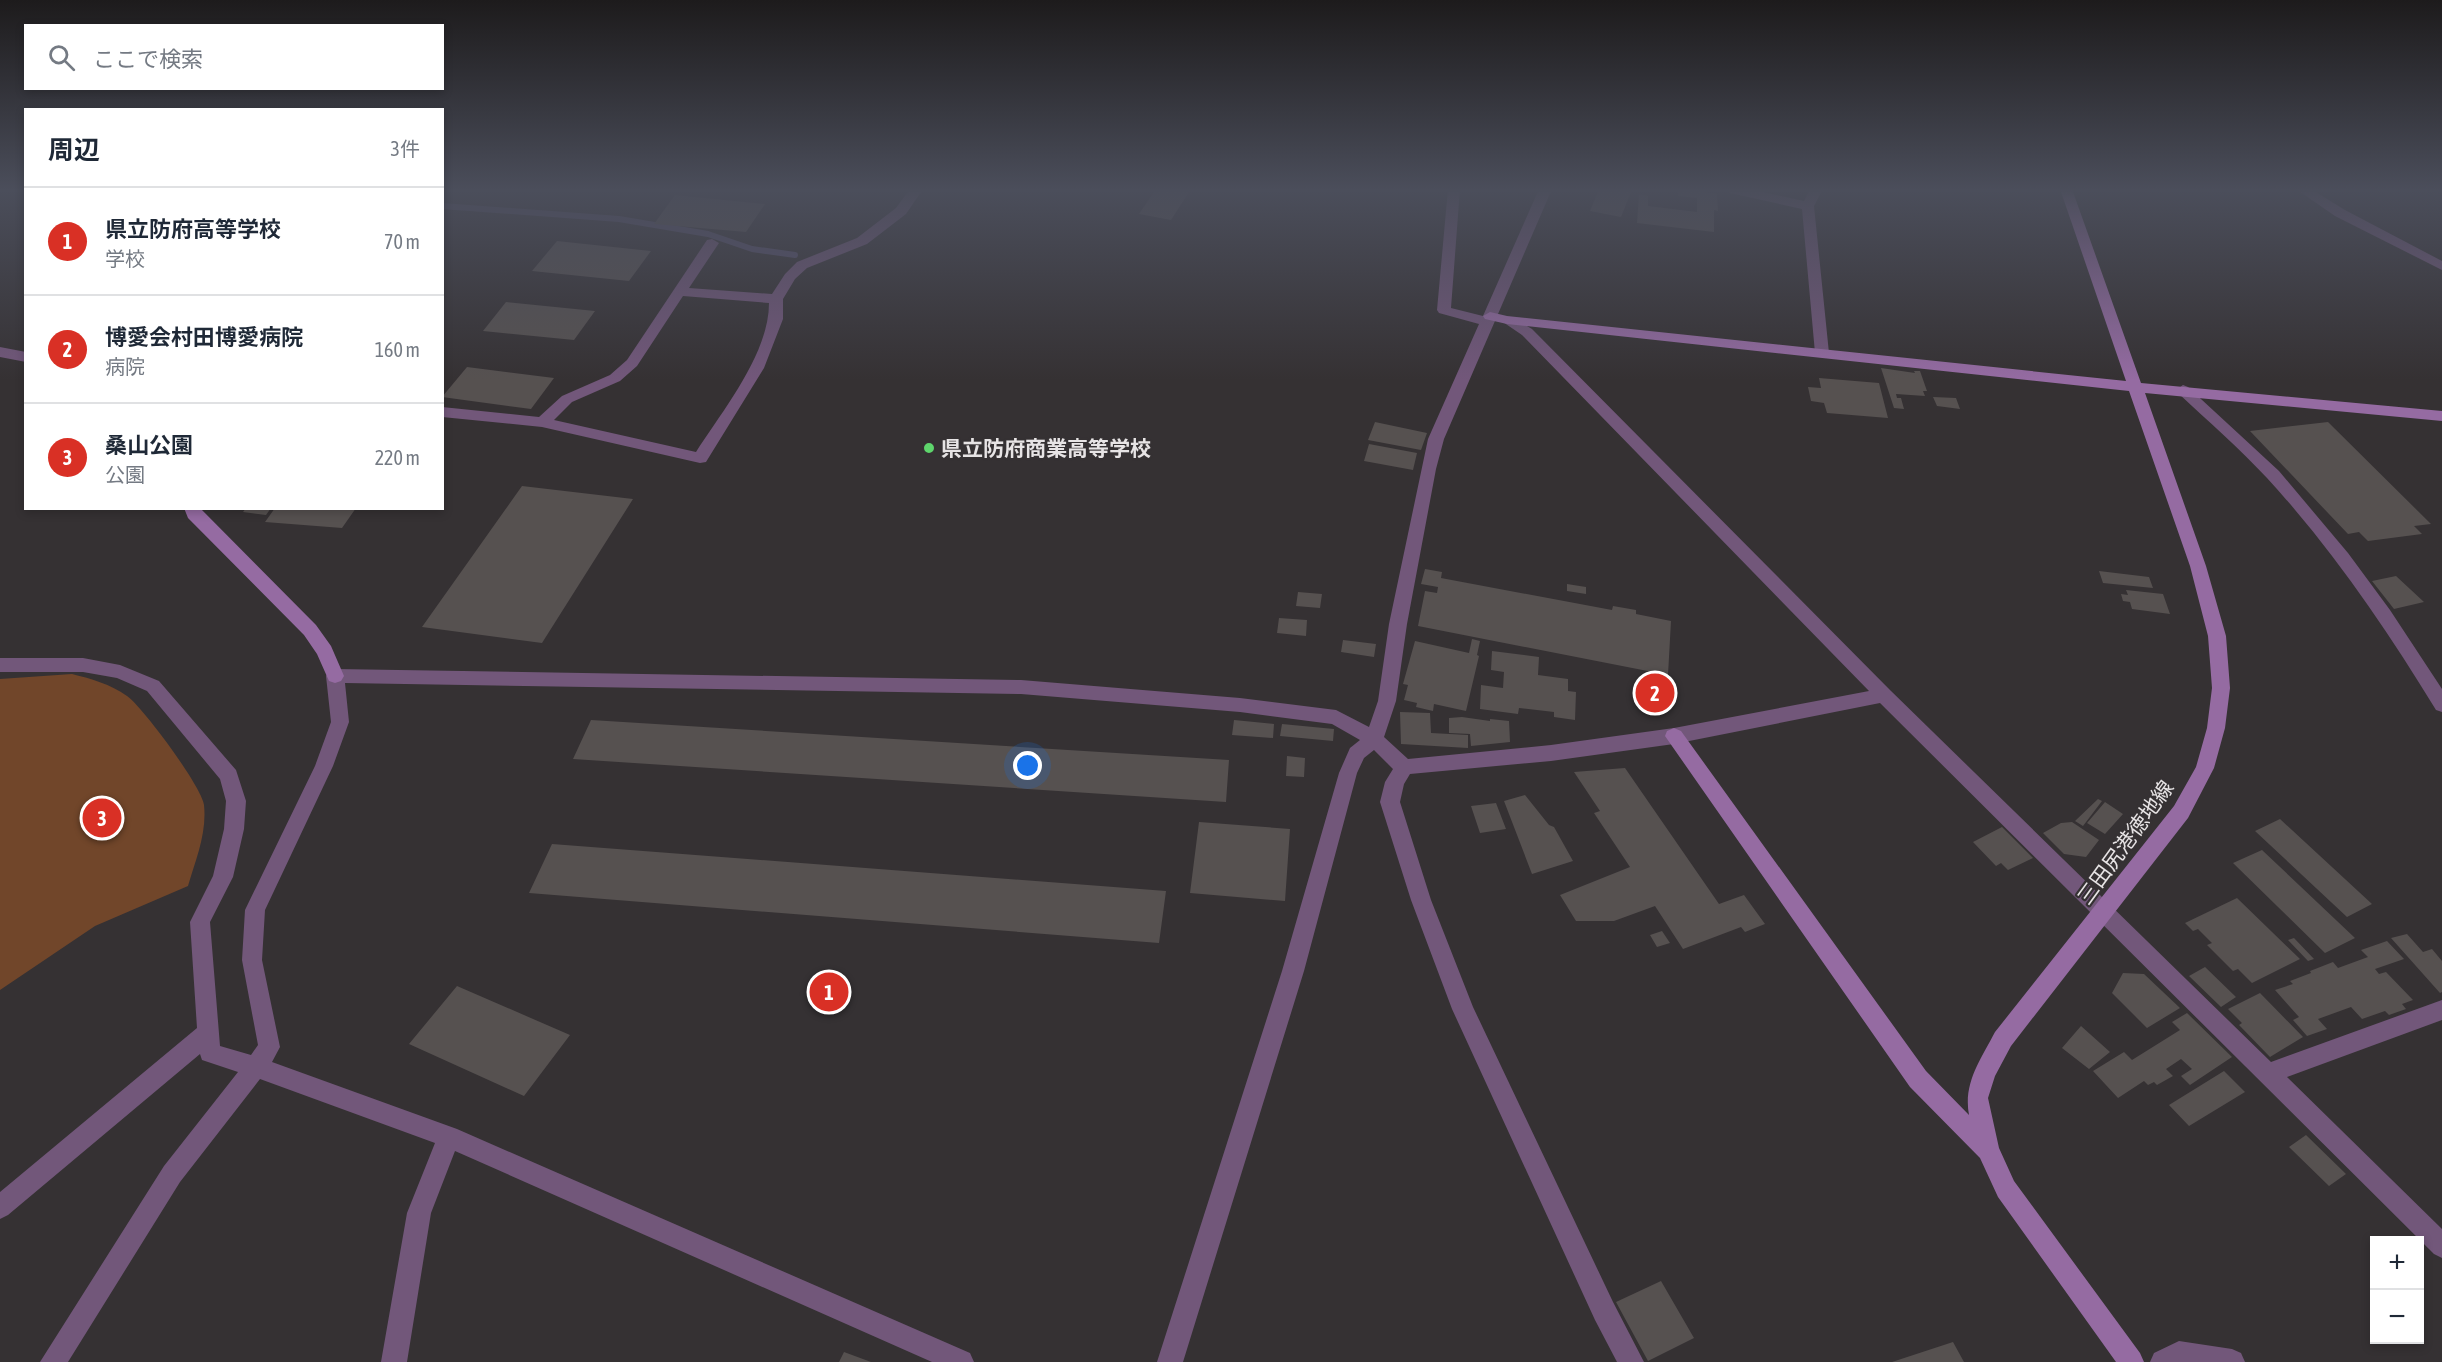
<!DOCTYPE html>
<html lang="ja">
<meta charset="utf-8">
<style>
:root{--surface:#fff;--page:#f2f2f3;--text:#1f2937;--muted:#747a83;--line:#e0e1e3;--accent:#d93025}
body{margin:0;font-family:"Asap Condensed","Noto Sans JP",sans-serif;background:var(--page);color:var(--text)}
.controls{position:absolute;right:18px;bottom:18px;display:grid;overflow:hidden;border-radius:0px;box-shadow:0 3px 9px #0003}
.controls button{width:54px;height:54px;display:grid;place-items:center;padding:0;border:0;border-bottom:2px solid var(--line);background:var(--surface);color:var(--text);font:30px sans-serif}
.you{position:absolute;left:1028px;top:766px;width:21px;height:21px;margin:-15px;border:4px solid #fff;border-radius:50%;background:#1a73e8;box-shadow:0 0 0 9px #1a73e833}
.badge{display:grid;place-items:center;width:39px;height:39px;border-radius:50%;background:var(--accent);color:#fff;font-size:20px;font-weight:700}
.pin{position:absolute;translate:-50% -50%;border:3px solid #fff;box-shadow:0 2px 6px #0006}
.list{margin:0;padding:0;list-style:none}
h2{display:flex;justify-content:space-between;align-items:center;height:78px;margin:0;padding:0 24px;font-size:26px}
h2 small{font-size:20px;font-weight:400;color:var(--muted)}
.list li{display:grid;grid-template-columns:39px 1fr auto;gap:18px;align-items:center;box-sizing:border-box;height:108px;padding:0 24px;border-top:2px solid var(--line)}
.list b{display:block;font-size:22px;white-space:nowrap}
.list p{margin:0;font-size:20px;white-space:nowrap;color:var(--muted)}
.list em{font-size:20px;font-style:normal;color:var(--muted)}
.icon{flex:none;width:33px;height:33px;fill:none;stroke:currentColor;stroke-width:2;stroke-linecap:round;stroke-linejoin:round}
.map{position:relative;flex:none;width:2442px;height:1362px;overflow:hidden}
.search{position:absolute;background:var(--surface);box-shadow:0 3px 9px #0003;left:24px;top:24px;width:420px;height:66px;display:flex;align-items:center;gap:15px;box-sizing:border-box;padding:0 21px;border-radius:0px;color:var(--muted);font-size:22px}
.panel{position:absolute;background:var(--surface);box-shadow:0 3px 9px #0003;left:24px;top:108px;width:420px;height:402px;border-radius:0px}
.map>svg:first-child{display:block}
</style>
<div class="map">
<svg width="2442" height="1362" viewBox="0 0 2442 1362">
<rect width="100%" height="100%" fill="#353133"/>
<path fill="#71462a" d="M 72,674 C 92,679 110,684 127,696 C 142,706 202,787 204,805 C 207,833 196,859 188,886 L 95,926 L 0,990 L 0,679 Z"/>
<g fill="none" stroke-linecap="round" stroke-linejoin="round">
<path stroke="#554e6b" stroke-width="6" d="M 442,206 L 619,219 L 708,234 L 752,249 L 795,255"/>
</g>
<path fill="#565150" d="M 1156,189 L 1191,189 L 1171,220 L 1139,214 Z
M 1599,189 L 1631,192 L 1621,217 L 1590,211 Z
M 1678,189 L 1705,189 L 1705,192 L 1717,194 L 1718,211 L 1714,210 L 1714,232 L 1637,223 L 1639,194 L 1648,196 L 1648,206 L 1697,212 L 1697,198 L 1678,196 Z
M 675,195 L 765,204 L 746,232 L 654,224 Z
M 557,241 L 651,251 L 629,281 L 532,271 Z
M 506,302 L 595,311 L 574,340 L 483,331 Z
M 467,367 L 554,378 L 531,409 L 442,397 Z
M 1881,368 L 1915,373 L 1914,371 L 1920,371 L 1927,391 L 1923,391 L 1925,396 L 1896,394 L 1897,398 L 1901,398 L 1904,409 L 1894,408 Z
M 1819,378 L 1879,383 L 1888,418 L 1827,413 L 1824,403 L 1811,401 L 1808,387 L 1821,388 Z
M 1933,397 L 1956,398 L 1960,409 L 1937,406 Z
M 1375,422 L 1427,433 L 1421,450 L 1368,440 Z
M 2328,422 L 2431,524 L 2414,526 L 2422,534 L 2368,541 L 2359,532 L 2348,534 L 2250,431 Z
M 1369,444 L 1417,453 L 1413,470 L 1364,461 Z
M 522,486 L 633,499 L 542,643 L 422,627 Z
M 246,508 L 271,508 L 266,515 L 243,512 Z
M 275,508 L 356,508 L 342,528 L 265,522 Z
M 1425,569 L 1442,572 L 1441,578 L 1612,610 L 1613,606 L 1636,610 L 1636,614 L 1671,621 L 1668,675 L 1418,626 L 1425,591 L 1437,593 L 1438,587 L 1421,584 Z
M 2099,571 L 2149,577 L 2153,588 L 2103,583 Z
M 2396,576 L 2424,602 L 2394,609 L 2372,581 Z
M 1567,584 L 1586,587 L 1586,594 L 1567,591 Z
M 2126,590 L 2163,594 L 2170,614 L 2132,609 L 2130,602 L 2123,601 L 2121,594 L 2128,595 Z
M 1298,592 L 1322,594 L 1320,608 L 1296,606 Z
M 1279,618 L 1307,620 L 1306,636 L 1277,633 Z
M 1472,639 L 1480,641 L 1477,655 L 1479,656 L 1466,711 L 1434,704 L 1433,711 L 1416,707 L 1417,703 L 1404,700 L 1408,685 L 1403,684 L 1415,641 L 1469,653 Z
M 1343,640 L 1376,644 L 1374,657 L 1341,652 Z
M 1492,651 L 1539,657 L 1538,675 L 1568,679 L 1568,691 L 1576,692 L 1575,720 L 1554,717 L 1554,712 L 1519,708 L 1518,714 L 1480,709 L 1481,685 L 1503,688 L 1504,672 L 1491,670 Z
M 1400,712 L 1430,713 L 1431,733 L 1468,735 L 1468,748 L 1401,744 Z
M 1462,717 L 1490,721 L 1490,719 L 1509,721 L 1510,742 L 1471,746 L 1470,734 L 1449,733 L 1449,718 Z
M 591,720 L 1229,760 L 1226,802 L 573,759 Z
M 1234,720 L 1274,724 L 1273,738 L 1232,735 Z
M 1282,724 L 1334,729 L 1333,741 L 1280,736 Z
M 1287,756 L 1305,758 L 1304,777 L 1286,776 Z
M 1625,768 L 1719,904 L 1744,895 L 1765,924 L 1745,932 L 1741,927 L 1683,949 L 1655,906 L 1614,921 L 1576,921 L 1560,895 L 1630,867 L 1594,813 L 1600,811 L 1574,772 Z
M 1525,795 L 1549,825 L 1554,827 L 1573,861 L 1532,874 L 1504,801 Z
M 2098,799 L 2102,801 L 2083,826 L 2075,821 Z
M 2105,802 L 2123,814 L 2105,834 L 2087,823 Z
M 1496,803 L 1506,829 L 1480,833 L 1471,806 Z
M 2280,819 L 2372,904 L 2347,917 L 2255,831 Z
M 1199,822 L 1290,829 L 1285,901 L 1190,893 Z
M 2072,822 L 2099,840 L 2086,857 L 2064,854 L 2043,833 L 2061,823 Z
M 2002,827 L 2033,858 L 2008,870 L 2001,863 L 1996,866 L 1973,842 Z
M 552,844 L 1166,891 L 1159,943 L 529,893 Z
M 2262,850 L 2355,938 L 2325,953 L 2233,863 Z
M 2237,898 L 2300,959 L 2252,983 L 2238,969 L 2233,971 L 2207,945 L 2212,943 L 2198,929 L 2193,931 L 2185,923 Z
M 1662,931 L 1670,943 L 1657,947 L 1650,935 Z
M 2407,934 L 2423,952 L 2432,949 L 2442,961 L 2442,992 L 2440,993 L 2391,938 Z
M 2294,938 L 2314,959 L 2308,961 L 2288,940 Z
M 2387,941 L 2404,959 L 2375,969 L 2379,974 L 2386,972 L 2413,1000 L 2402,1004 L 2406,1009 L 2389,1015 L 2385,1011 L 2362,1019 L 2351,1007 L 2318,1019 L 2327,1029 L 2307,1036 L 2293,1020 L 2299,1017 L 2275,990 L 2293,984 L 2290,981 L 2311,973 L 2310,971 L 2333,962 L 2338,968 L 2368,957 L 2361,950 Z
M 2205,967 L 2236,997 L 2221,1007 L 2189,976 Z
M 2123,973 L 2144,974 L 2180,1008 L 2147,1028 L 2112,993 Z
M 457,986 L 570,1035 L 524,1096 L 409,1044 Z
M 2260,993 L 2303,1037 L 2270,1057 L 2239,1025 L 2242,1023 L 2228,1009 Z
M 2187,1013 L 2232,1057 L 2190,1085 L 2181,1076 L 2192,1069 L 2181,1059 L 2166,1069 L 2173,1076 L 2157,1085 L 2154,1082 L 2148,1085 L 2144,1081 L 2118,1098 L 2093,1071 L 2124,1052 L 2132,1060 L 2180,1030 L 2172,1022 Z
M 2081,1026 L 2110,1052 L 2089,1069 L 2062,1048 Z
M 2224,1071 L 2245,1092 L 2189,1126 L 2169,1105 Z
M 2306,1135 L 2346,1174 L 2329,1186 L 2289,1147 Z
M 1661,1281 L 1694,1338 L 1648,1361 L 1616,1302 Z
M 1953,1342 L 1964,1362 L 1892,1362 Z
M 844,1352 L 871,1362 L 839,1362 Z"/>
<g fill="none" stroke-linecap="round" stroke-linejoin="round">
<path fill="#72577a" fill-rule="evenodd" d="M 910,189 L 923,189 L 906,214 L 867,244 L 807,268 L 795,279 L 783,299 L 783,319 L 764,368 L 706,462 L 700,463 L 542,427 L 442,417 L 442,407 L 539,417 L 562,396 L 610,375 L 627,360 L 707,240 L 712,239 L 719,243 L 689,288 L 772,294 L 785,274 L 797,262 L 857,238 L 896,208 ZM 683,296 L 769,303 C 769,354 723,410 696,452 L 554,420 L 572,402 L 620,381 L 637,366 Z
M 1448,189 L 1460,189 L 1451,308 L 1483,316 L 1539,189 L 1552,189 L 1444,439 L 1436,469 L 1407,624 L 1396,701 L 1384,737 L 1408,759 L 1551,745 L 1674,728 L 1869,691 L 1522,335 L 1500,320 L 1502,317 L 1512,317 L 1532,329 L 1890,690 L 2271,1062 L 2442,1000 L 2442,1020 L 2287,1077 L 2442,1229 L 2442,1258 L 2434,1254 L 1880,703 L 1674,744 L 1551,761 L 1410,774 L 1404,784 L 1400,802 L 1431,900 L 1473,1007 L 1613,1302 L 1644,1362 L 1617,1362 L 1595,1320 L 1452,1009 L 1411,900 L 1380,802 L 1385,782 L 1393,769 L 1374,750 L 1364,758 L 1357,773 L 1304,971 L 1183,1362 L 1157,1362 L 1282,971 L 1339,773 L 1350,748 L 1360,740 L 1332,724 L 1240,712 L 1021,694 L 345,683 L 349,722 L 333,766 L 265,910 L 262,960 L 280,1047 L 272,1062 L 457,1129 L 970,1353 L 974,1362 L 932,1362 L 455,1151 L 431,1213 L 407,1362 L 381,1362 L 407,1213 L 435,1143 L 260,1079 L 180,1182 L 68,1362 L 40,1362 L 164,1166 L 238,1072 L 202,1060 L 200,1054 L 8,1215 L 0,1219 L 0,1192 L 197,1028 L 190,922 L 213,876 L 224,829 L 226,801 L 220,779 L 147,691 L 117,678 L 83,672 L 0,672 L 0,658 L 83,658 L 120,665 L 159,681 L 236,770 L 246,801 L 244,829 L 233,877 L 210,922 L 220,1046 L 251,1055 L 258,1045 L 242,960 L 245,910 L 315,766 L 331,722 L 326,676 L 329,671 L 335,669 L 1021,680 L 1240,698 L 1336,710 L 1369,727 L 1378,701 L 1389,624 L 1428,439 L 1479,324 L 1439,313 L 1437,310 Z
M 1724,189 L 1749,189 L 1804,201 L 1810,189 L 1823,189 L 1814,206 L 1829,353 L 1827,356 L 1817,356 L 1815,353 L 1802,209 L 1730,193 Z
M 2296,189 L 2311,189 L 2345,210 L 2442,261 L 2442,270 L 2335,216 Z
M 0,347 L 26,352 L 26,362 L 0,357 Z
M 2183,385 L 2188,387 L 2279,471 L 2348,553 L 2390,610 L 2442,689 L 2442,712 L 2436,710 C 2386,628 2332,549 2267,478 C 2239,448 2208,421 2178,393 L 2176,390 Z
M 2179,1341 L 2232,1349 L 2241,1353 L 2245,1362 L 2150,1362 L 2154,1353 Z"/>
<path fill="#956ba2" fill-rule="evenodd" d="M 2060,189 L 2072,189 L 2141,383 L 2442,411 L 2442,421 L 2145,393 L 2206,566 L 2226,636 L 2230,688 L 2225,728 L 2214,768 L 2188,818 L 2011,1046 L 1995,1076 L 1988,1098 L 1999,1148 L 2014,1181 L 2140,1353 L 2144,1362 L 2116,1362 L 1998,1197 L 1980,1158 L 1910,1087 L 1665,736 L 1667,731 L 1674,728 L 1681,731 L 1926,1071 L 1969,1115 C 1963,1083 1981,1059 1995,1032 L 2174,806 L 2196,767 L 2207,728 L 2212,688 L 2208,636 L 2190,566 L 2129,391 L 1507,324 L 1485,319 L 1483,316 L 1490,312 L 1507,316 L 2126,381 Z
M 184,508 L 200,508 L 316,625 L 331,646 L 344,676 L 341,681 L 335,683 L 329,681 L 317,654 L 304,635 L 188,518 Z"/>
</g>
<linearGradient id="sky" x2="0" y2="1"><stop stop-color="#1d1b1c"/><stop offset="0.5" stop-color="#4b4e5b"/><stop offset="1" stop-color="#4b4e5b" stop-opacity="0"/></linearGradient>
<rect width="2442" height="380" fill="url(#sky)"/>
<circle fill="#5ed56c" stroke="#353133" stroke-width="2" cx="929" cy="448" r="6"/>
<g text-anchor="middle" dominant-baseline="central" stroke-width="4.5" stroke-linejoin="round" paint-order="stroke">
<g font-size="21" font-weight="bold" fill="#e7e4e5" stroke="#353133" text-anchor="start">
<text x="941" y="448">県立防府商業高等学校</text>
</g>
<g font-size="21" fill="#e7e4e5" stroke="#353133">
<text transform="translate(2125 842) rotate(-54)">三田尻港徳地線</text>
</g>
</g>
</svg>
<div class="controls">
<button>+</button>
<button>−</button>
</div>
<div class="you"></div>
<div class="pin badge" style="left:829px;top:992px">1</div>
<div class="pin badge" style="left:1655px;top:693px">2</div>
<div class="pin badge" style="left:102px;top:818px">3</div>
<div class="search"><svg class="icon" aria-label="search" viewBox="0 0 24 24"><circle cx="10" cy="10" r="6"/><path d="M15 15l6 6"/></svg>ここで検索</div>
<section class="panel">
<h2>周辺<small>3件</small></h2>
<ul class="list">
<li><span class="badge">1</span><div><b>県立防府高等学校</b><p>学校</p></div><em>70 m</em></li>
<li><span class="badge">2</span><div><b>博愛会村田博愛病院</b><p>病院</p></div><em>160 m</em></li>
<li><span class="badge">3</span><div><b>桑山公園</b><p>公園</p></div><em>220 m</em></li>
</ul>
</section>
</div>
